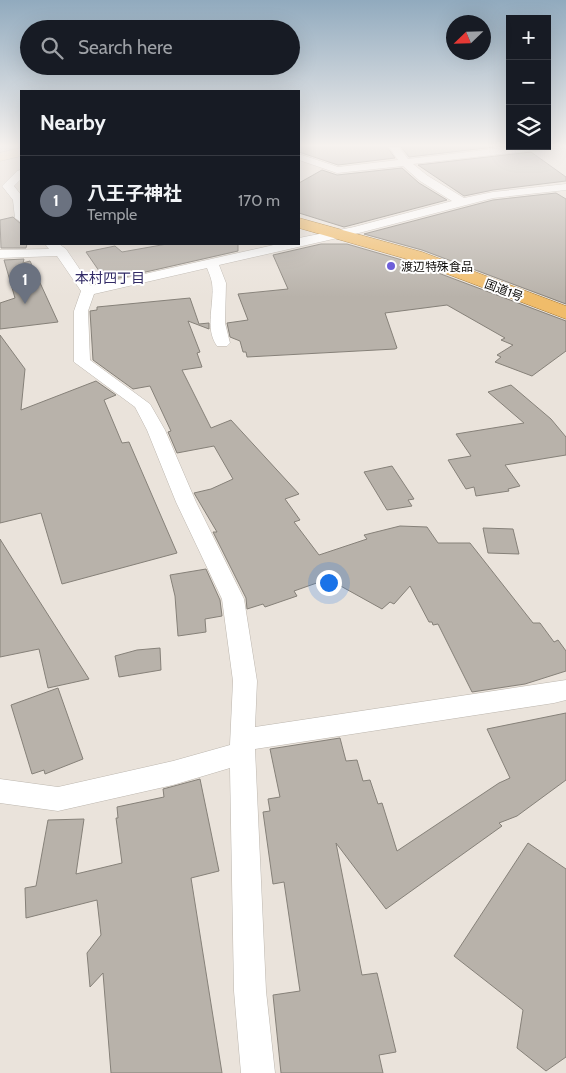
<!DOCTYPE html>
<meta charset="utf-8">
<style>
:root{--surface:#171b24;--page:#242831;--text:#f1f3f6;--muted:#9ea1a6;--line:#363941;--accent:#2563eb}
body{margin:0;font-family:Cabin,"Noto Sans JP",sans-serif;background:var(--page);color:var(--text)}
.controls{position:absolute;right:15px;top:15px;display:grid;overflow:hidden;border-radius:0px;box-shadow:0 5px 20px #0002}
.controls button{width:45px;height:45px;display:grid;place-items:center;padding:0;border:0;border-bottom:1px solid var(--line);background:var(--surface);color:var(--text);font:25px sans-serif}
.compass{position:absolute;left:446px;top:15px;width:45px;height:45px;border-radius:50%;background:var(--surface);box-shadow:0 5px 20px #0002;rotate:247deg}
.you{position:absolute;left:328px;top:582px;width:18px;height:18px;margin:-12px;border:4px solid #fff;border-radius:50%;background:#1a73e8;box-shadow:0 0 0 8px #1a73e833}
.badge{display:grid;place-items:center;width:32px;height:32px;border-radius:50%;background:var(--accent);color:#fff;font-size:16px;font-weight:700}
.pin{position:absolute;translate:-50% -41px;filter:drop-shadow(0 1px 2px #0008)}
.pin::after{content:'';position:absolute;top:26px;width:18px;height:15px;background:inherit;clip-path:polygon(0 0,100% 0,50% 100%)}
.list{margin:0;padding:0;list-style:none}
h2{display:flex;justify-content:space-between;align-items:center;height:65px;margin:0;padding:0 20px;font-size:21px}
h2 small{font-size:16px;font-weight:400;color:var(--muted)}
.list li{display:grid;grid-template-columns:32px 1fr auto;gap:15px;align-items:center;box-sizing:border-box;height:90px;padding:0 20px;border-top:1px solid var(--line)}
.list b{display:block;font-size:19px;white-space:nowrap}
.list p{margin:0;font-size:16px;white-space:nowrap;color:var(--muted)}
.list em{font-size:16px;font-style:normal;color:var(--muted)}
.icon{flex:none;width:28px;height:28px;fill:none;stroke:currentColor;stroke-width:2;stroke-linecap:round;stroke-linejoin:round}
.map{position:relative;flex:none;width:566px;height:1073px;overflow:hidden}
.search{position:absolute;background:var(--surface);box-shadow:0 5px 20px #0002;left:20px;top:20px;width:280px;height:55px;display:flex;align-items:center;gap:12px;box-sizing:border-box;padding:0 18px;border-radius:28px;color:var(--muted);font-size:19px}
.panel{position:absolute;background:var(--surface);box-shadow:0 5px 20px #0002;left:20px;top:90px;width:280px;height:155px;border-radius:0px}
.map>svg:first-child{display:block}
</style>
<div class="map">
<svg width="566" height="1073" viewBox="0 0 566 1073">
<rect width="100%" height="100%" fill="#eae3db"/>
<path fill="#b8b2aa" stroke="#868179" d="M 299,147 L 387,147 L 395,158 L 338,165 L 299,152 Z
M 401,147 L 494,147 L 409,157 Z
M 531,152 L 566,177 L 566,181 L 493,190 L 464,196 L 418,165 Z
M 402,168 L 419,183 L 447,200 L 344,227 L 299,213 L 299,183 L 322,170 L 337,175 Z
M 556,193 L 566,199 L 566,304 L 422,250 L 364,234 L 493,200 Z
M 13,217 L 21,224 L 21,244 L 27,244 L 26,248 L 1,248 L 0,220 Z
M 167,244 L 238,244 L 238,251 L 106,281 L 86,252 L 115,246 L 122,252 Z
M 321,244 L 347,244 L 409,262 L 566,321 L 566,351 L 532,376 L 495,362 L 501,357 L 497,355 L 513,345 L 501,340 L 505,338 L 447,305 L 385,313 L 397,348 L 395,349 L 247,357 L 246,352 L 243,352 L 240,341 L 230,337 L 227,323 L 248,320 L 238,294 L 288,289 L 273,255 Z
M 24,259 L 23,263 L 30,261 L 58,322 L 0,329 L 0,303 L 15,298 L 4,260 Z
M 190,298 L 199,324 L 209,323 L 209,329 L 188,321 L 200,352 L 197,353 L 202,367 L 182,370 L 211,428 L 231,420 L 299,494 L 285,499 L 300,520 L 294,522 L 319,555 L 367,539 L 364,535 L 400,526 L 427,527 L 438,543 L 470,543 L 533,623 L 540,623 L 554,642 L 558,640 L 566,651 L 566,671 L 525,684 L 472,692 L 438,624 L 433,625 L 432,622 L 429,622 L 410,586 L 394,604 L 390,602 L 382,609 L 328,579 L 294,591 L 297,596 L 265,607 L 263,604 L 247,609 L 246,598 L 213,532 L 217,532 L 194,493 L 211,489 L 233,479 L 214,446 L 177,453 L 168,432 L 171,431 L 150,386 L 133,389 L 93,360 L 90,311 L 97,310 L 97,307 Z
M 0,335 L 25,369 L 21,410 L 96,381 L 116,395 L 104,400 L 122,443 L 129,442 L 177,553 L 62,584 L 41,513 L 0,523 Z
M 511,385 L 551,419 L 566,437 L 566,455 L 505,465 L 520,486 L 508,489 L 509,491 L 476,496 L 474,487 L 466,489 L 448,460 L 471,456 L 456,434 L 524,423 L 488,392 Z
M 392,466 L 414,499 L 408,500 L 412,506 L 387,510 L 364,472 Z
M 483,528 L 513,529 L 519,554 L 488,553 Z
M 0,539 L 15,563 L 89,679 L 48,688 L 39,649 L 0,657 Z
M 206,569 L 220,600 L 222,616 L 205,619 L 206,632 L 178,636 L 175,596 L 170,575 Z
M 160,648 L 161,670 L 119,677 L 115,656 L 137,650 Z
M 58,688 L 83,759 L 45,774 L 44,770 L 32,774 L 11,705 Z
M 566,713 L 566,780 L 517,816 L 499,823 L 502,826 L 386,909 L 336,843 L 362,975 L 377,973 L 396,1052 L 379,1055 L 383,1073 L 281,1073 L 273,995 L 300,991 L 284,882 L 273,884 L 263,812 L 270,811 L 268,799 L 280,797 L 270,749 L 340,738 L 346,761 L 357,760 L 363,781 L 370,780 L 378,804 L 382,803 L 397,851 L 499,783 L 510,778 L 487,729 Z
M 200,779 L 219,871 L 191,878 L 222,1073 L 111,1073 L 103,973 L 90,987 L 87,953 L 101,935 L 97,900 L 26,918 L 25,888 L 36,886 L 48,820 L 84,819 L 76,874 L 122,863 L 116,818 L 118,818 L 117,807 L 164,797 L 163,789 Z
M 528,843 L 566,869 L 566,1057 L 546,1071 L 517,1048 L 523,1010 L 454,956 Z"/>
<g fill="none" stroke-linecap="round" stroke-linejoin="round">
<defs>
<path id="minor" d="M 389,147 L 399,147 L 408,159 L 510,147 L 541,147 L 536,150 L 413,164 L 428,176 L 464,198 L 493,192 L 566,184 L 566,190 L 493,198 L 355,234 L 219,265 L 226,283 L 225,323 L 230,343 L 227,346 L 217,346 C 204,328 215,303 212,283 C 211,278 209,273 207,268 L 94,294 L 88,311 L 90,360 L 150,404 L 165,430 L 196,502 L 244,599 L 257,681 L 255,727 L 566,680 L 566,700 L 554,703 L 255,749 L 266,991 L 275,1073 L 241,1073 L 234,991 L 230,768 L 173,785 L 58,811 L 0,803 L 0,779 L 58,787 L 173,761 L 230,745 L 233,681 L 222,599 L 176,502 L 147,430 L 135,407 L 74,362 L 74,311 L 81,291 L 57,256 L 0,258 L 0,250 L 49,249 L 45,244 L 59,244 L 66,249 L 91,286 L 278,244 L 299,244 L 299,238 L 354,227 L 452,201 L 420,181 L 403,166 L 337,173 L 299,160 L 299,154 L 338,167 L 398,160 Z
M 21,170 L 21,179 L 14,186 L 21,195 L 21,222 L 15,218 L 13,200 L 2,186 L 17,171 Z"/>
<path id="secondary" d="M 21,148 L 21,156 L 0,161 L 0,153 Z"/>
<path id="trunk" d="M 299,218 L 422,252 L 566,306 L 566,319 L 410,260 L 299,228 Z"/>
</defs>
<use href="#minor" stroke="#bdb7af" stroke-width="1"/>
<use href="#secondary" stroke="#bdb7af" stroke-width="1"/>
<use href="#trunk" stroke="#9f7430" stroke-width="1"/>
<use href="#minor" fill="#fff" fill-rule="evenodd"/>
<use href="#secondary" fill="#fae6c7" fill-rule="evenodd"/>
<use href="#trunk" fill="#f0bc6a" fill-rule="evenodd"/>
</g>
<linearGradient id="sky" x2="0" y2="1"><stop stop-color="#91aabe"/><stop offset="0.49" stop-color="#f6f2ef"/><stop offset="1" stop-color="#f6f2ef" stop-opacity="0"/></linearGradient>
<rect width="566" height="297" fill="url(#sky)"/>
<circle fill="#6e5fd9" stroke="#fff" stroke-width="2" cx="391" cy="266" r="5"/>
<g text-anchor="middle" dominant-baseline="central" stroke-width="4" stroke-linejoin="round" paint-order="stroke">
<g font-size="12" fill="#0f0d0a" stroke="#fff" text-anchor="start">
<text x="401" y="266">渡辺特殊食品</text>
</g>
<g font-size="12" fill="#0f0d0a" stroke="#fff">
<text transform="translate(504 290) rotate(21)">国道1号</text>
</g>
<g font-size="14" fill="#312a65" stroke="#fff">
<text x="110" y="278">本村四丁目</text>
</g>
</g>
</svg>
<div class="controls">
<button>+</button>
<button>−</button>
<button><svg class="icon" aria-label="layers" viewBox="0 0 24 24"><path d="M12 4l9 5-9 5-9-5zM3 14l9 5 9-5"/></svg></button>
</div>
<svg class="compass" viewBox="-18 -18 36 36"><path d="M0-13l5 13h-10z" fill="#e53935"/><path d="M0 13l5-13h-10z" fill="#9ea1a6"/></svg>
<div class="you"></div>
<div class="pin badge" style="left:25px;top:304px;background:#6b7280">1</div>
<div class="search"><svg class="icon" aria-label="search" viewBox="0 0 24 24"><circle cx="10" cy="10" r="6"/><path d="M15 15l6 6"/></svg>Search here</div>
<section class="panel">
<h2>Nearby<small></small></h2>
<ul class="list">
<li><span class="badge" style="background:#6b7280">1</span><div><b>八王子神社</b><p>Temple</p></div><em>170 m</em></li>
</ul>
</section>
</div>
